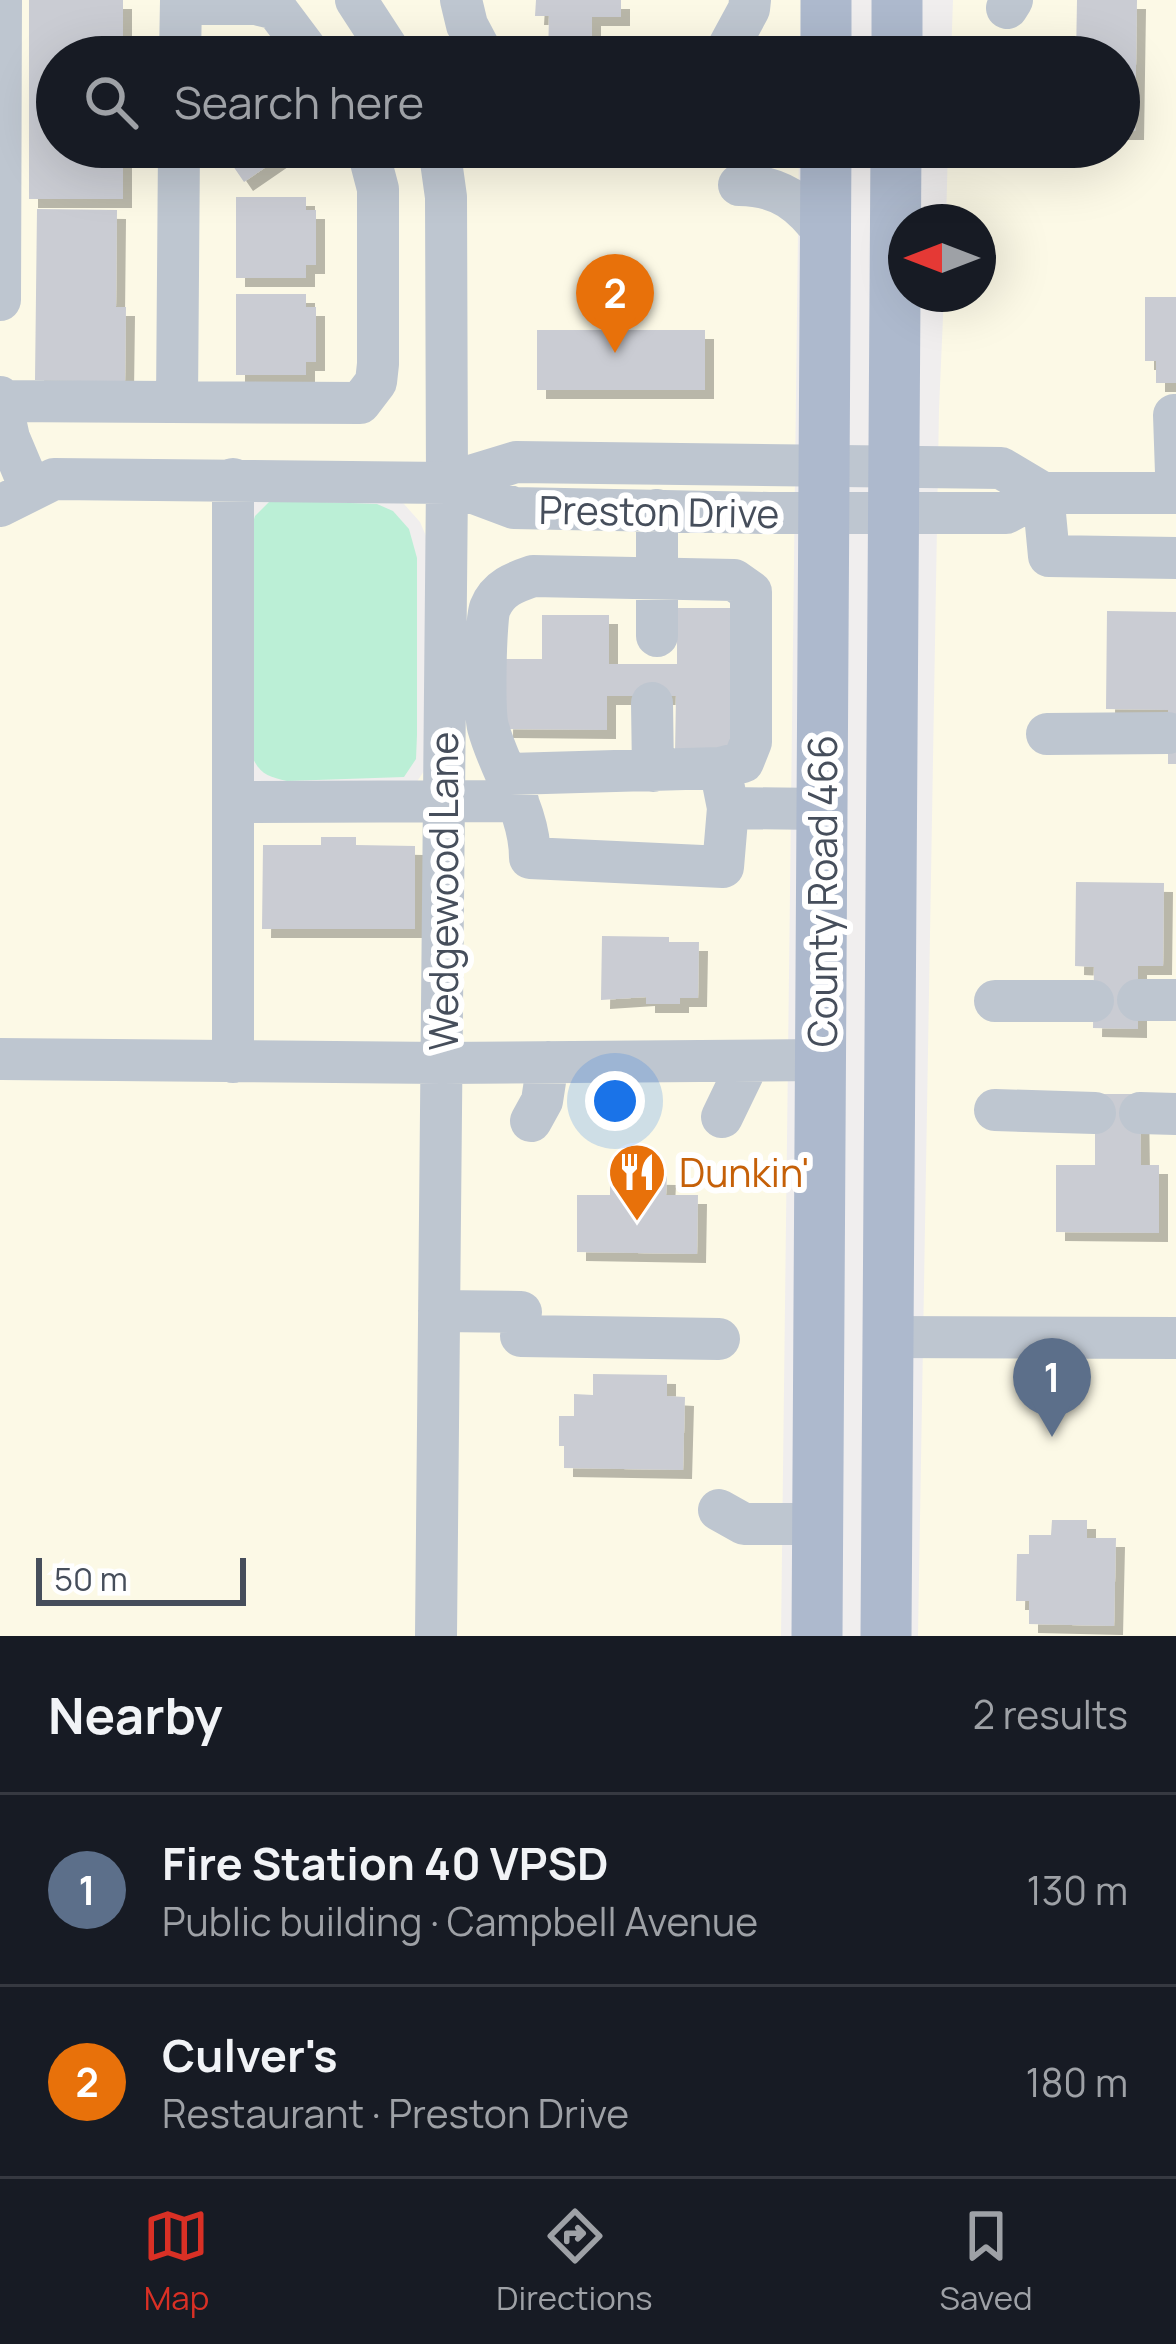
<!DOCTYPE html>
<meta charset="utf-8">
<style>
:root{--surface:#171b24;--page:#242831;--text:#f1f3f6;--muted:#9ea1a6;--line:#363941;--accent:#d93025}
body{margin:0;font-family:Manrope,sans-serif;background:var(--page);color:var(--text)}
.compass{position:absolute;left:888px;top:204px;width:108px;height:108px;border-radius:50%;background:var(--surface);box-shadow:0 12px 48px #0002;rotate:270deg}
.scale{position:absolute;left:36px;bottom:30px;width:210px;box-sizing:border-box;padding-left:12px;border:6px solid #464e5b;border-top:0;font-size:33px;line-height:42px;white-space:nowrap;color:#464e5b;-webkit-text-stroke:9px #fff;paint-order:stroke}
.you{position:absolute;left:615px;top:1101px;width:42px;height:42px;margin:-30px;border:9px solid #fff;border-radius:50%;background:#1a73e8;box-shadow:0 0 0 18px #1a73e833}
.badge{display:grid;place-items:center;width:78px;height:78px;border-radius:50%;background:var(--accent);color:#fff;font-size:39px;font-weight:700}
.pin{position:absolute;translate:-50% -99px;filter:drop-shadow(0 3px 6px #0008)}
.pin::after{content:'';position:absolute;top:63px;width:42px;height:36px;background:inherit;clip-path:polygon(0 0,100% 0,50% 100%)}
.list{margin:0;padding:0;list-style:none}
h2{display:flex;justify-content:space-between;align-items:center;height:156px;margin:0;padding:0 48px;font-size:51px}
h2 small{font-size:39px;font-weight:400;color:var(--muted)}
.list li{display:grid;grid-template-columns:78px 1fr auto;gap:36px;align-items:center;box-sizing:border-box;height:192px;padding:0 48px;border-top:3px solid var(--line)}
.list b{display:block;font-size:45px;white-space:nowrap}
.list p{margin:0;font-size:39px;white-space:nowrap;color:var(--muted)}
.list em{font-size:39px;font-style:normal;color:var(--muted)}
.icon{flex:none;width:66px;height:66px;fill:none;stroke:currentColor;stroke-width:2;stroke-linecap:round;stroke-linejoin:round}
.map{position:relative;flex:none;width:1176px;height:1636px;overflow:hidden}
.search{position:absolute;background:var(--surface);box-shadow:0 12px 48px #0002;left:36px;right:36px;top:36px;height:132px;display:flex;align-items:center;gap:30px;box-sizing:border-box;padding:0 42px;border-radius:66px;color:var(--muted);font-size:45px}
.sheet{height:540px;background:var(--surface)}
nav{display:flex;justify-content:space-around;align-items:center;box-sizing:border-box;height:168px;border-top:3px solid var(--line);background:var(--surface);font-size:33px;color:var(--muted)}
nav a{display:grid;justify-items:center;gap:6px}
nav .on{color:var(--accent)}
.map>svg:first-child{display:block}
</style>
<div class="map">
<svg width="1176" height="1636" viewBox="0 0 1176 1636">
<defs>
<filter id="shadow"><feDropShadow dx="9" dy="9" stdDeviation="0" flood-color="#0004"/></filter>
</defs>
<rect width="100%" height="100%" fill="#f0eeee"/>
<path fill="#fcf9e6" d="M 0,0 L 337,0 L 374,57 L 57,57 L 57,147 L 422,147 L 430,198 L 429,543 L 420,522 L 404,504 L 380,491 L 250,500 L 243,771 L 258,785 L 416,783 L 428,765 L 419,1636 L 0,1636 Z
M 375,0 L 801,0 L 800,57 L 412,57 Z
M 953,0 L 1176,0 L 1176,1636 L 918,1636 L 939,409 L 944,294 L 978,294 L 978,222 L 946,222 L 948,147 L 1119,147 L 1119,57 L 951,57 Z
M 456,147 L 799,147 L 781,1636 L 452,1636 Z"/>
<path fill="#bbefd6" d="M 271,500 L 377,504 L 393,511 L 409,529 L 417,558 L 417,735 L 416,759 L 404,777 L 287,781 C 269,777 259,774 252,756 L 251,529 L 255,516 Z"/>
<path fill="#caccd3" filter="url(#shadow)" d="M 29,0 L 123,0 L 123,44 L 111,44 L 111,57 L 57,57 L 57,147 L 123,147 L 123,199 L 29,199 Z
M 536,0 L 621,0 L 621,17 L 592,17 L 592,57 L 548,57 L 549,16 L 535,16 Z
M 1077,0 L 1137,0 L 1135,131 L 1119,131 L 1119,57 L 1076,57 Z
M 220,147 L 295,147 L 244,182 Z
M 236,197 L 306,197 L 306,210 L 316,210 L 316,265 L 306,265 L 306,278 L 236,278 Z
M 37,209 L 117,210 L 116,307 L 126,307 L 125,382 L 35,380 Z
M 236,294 L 306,294 L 306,307 L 316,307 L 316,362 L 306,362 L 306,375 L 236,375 Z
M 1145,297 L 1176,297 L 1176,383 L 1156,383 L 1156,361 L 1145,361 Z
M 537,330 L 705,330 L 705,390 L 537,390 Z
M 677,608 L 735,608 L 734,755 L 675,754 L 676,696 L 607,696 L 607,730 L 504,729 L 505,659 L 542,659 L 542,615 L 609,615 L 609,664 L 677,664 Z
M 1107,611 L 1176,612 L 1176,764 L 1168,764 L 1168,710 L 1106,709 Z
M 321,837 L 356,837 L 356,845 L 415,846 L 415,929 L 262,929 L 263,845 L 321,845 Z
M 1076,882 L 1164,883 L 1163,966 L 1138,966 L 1138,1029 L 1093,1028 L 1094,967 L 1075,966 Z
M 602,936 L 669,937 L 669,942 L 699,942 L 698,998 L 680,998 L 680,1004 L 646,1004 L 646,997 L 601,1000 Z
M 1095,1094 L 1140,1094 L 1141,1165 L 1159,1165 L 1159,1233 L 1056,1232 L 1056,1165 L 1095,1165 Z
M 610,1175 L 667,1176 L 666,1195 L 698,1195 L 697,1254 L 577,1252 L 577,1195 L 610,1195 Z
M 593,1374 L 667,1375 L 667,1396 L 685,1397 L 683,1470 L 564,1468 L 564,1446 L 559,1446 L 559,1416 L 574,1416 L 574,1394 L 593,1395 Z
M 1052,1520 L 1087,1520 L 1087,1538 L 1116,1538 L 1114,1626 L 1029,1624 L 1029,1601 L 1016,1601 L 1017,1554 L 1029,1554 L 1029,1535 L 1051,1535 Z"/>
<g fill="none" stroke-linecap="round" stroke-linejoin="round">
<path stroke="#bec6d0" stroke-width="42" d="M 356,0 L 393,57
M 461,0 L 467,25 L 484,57
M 181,4 L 256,4 L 276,9 L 312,57
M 1007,8 L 1012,0
M 180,57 L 181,0
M 723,57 L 749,9 L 750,0
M 739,185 C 780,185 802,203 825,234
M 0,300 L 1,0
M 0,397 L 9,438 L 30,488
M 0,401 L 360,403 L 376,382 L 378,364 L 378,189 L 367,147
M 177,402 L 179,147
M 1174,415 L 1176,473
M 447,483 L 514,508 L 769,513 L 1006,513 L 1043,493 L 1176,493
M 1043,493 L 1049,556 L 1176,558
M 0,506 L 54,479 L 447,483 L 516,462 L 1001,468 L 1043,493
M 657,510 L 657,636
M 652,703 L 653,771
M 1047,734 L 1168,733
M 510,774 L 720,768 L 743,762 L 751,742 L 751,592 L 734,580 L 533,576 C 515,582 498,588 490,608 C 485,621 484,712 488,727 C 500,772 530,810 530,858 L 723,867 L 728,808 L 720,768
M 233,802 L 518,801
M 728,808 L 821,809
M 1138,1000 L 1176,1000
M 995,1001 L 1093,1001
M 0,1059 L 442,1063 L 821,1060
M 233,1062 L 233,479
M 995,1110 L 1095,1113
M 1140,1113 L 1176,1114
M 722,1117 L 749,1061
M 531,1121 L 542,1101 L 548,1062
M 439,1311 L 521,1312
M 521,1336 L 719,1339
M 888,1337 L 1176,1338
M 719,1510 L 744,1524 L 818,1524
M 436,1636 L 447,483 L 446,197 L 439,147"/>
<path stroke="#adb9cd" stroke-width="51" d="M 826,57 L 826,0
M 897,57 L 897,0
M 817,1636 L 826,147
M 886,1636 L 896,147"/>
</g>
<defs>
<symbol id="restaurant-pin" viewBox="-11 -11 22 30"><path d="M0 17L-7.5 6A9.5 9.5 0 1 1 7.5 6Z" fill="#e8710a" stroke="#fff"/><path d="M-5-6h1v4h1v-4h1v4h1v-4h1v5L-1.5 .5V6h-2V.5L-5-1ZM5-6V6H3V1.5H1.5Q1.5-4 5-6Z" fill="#fff"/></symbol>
</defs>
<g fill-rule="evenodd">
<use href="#restaurant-pin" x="604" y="1139" width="66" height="90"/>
</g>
<g text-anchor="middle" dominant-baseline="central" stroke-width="12" stroke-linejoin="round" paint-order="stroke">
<g font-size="39" fill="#464e5b" stroke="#fff">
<text transform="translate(659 511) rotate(1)">Preston Drive</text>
<text transform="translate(443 891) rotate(-90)">Wedgewood Lane</text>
<text transform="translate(822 891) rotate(-90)">County Road 466</text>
</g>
<g font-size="39" fill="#c56008" stroke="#fff" text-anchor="start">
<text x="679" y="1172">Dunkin'</text>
</g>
</g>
</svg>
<svg class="compass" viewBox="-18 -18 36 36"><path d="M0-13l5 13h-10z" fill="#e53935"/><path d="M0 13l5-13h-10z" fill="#9ea1a6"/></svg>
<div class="scale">50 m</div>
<div class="you"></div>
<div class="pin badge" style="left:1052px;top:1437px;background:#5c6f8a">1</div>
<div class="pin badge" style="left:615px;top:353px;background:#e8710a">2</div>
<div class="search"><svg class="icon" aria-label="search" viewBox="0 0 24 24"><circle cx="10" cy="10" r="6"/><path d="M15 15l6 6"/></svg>Search here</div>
</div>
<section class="sheet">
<h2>Nearby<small>2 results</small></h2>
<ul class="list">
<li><span class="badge" style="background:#5c6f8a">1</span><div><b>Fire Station 40 VPSD</b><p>Public building · Campbell Avenue</p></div><em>130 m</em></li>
<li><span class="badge" style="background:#e8710a">2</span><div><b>Culver's</b><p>Restaurant · Preston Drive</p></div><em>180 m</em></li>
</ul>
</section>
<nav>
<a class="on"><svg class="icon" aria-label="map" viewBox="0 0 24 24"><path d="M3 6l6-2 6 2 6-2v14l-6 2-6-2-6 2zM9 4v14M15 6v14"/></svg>Map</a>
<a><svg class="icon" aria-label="directions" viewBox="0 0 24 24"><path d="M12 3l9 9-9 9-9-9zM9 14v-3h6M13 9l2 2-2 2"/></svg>Directions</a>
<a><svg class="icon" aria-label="saved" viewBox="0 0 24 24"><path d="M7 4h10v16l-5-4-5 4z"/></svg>Saved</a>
</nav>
